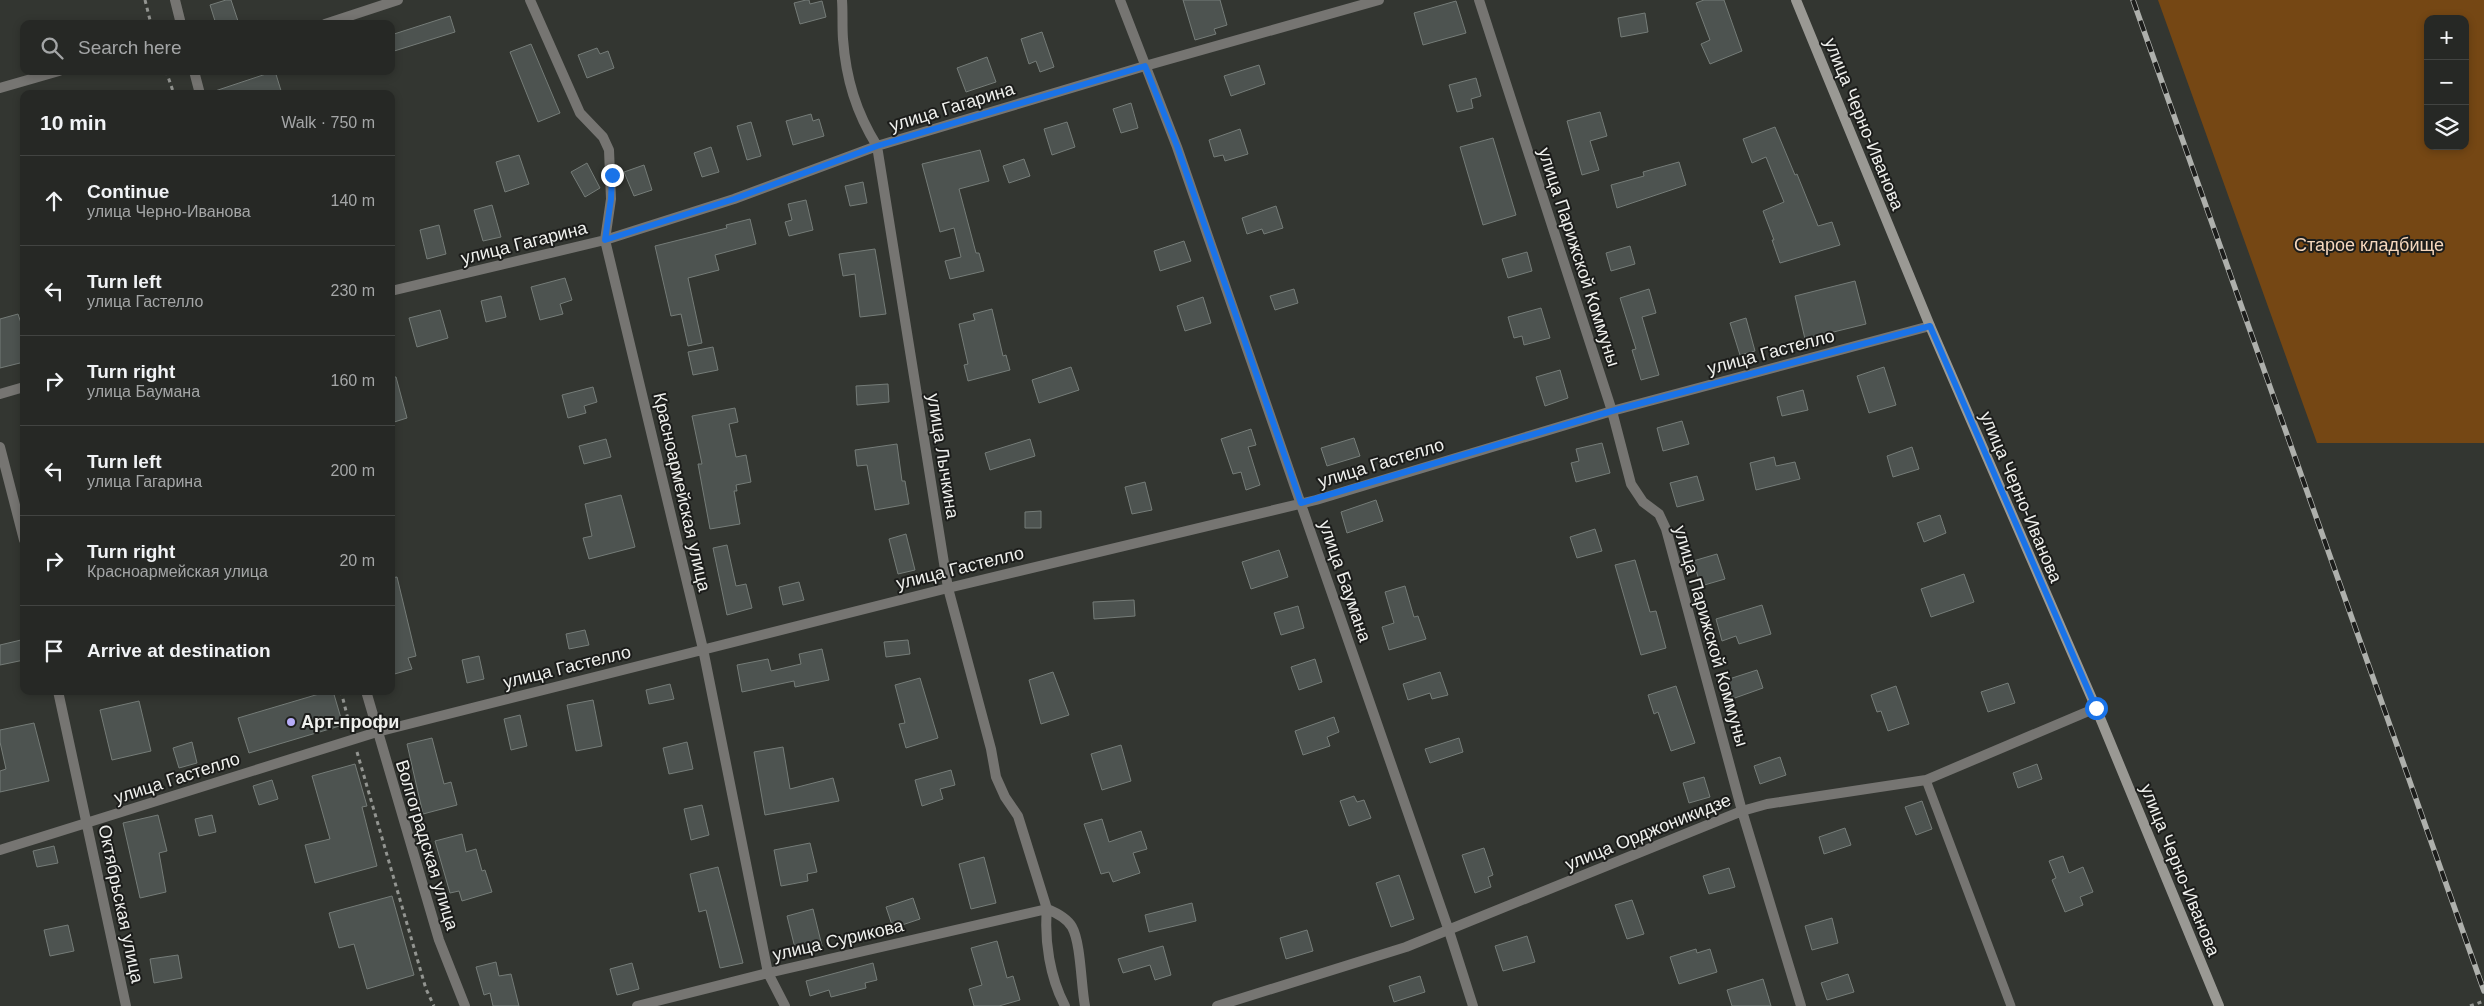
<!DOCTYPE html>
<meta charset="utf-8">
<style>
:root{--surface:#262825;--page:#2e302d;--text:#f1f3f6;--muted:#a4a6a7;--line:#424442}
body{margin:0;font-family:Helvetica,sans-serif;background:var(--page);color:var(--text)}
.controls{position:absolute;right:15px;top:15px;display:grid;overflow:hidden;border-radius:10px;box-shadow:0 2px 8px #0003}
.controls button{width:45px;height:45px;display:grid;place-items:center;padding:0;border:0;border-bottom:1px solid var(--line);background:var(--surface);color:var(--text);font:25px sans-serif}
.stop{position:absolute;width:15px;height:15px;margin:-11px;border:4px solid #1a73e8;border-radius:50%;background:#fff}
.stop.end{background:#1a73e8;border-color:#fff;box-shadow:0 1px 5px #0008}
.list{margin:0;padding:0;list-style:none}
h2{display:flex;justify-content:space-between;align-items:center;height:65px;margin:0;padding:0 20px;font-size:21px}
h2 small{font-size:16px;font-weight:400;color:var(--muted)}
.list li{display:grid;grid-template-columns:32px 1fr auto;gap:15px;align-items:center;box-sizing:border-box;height:90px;padding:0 20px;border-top:1px solid var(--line)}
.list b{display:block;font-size:19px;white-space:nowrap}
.list p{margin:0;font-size:16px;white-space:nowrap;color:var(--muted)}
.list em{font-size:16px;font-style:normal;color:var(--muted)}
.icon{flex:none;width:28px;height:28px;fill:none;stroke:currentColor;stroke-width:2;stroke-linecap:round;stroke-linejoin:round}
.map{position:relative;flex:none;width:2484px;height:1006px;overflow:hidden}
.search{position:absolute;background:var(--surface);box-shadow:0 2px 8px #0003;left:20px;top:20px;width:375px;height:55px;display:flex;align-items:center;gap:12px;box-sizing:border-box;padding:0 18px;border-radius:10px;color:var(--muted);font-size:19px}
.panel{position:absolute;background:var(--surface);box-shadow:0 2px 8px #0003;left:20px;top:90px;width:375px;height:605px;border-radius:10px}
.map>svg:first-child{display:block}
</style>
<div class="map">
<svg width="2484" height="1006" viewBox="0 0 2484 1006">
<rect width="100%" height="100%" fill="#333631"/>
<path fill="#754714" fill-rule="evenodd" d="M 2158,0 L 2484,0 L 2484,443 L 2317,443 ZM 2428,19 L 2465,19 L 2465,146 L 2428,146 Z"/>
<path fill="#4d5350" stroke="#757c78" d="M 226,0 L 231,0 L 239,24 L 216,24 L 210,5 Z
M 806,0 L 809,0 L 810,4 L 822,1 L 826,17 L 800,24 L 794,3 Z
M 1183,0 L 1220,0 L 1227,25 L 1214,29 L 1216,34 L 1195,40 Z
M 1704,0 L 1724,0 L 1742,51 L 1710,64 L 1701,44 L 1710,40 L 1696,3 Z
M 1456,1 L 1466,33 L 1423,45 L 1414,13 Z
M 1645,13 L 1648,32 L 1621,37 L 1618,18 Z
M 450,16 L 455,32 L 391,52 L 391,35 Z
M 1042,32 L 1054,67 L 1040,72 L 1036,61 L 1029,64 L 1021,39 Z
M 531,44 L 560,113 L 538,122 L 510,52 Z
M 597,48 L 600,54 L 608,51 L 614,68 L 587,78 L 578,55 Z
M 987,57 L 996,82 L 966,92 L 957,68 Z
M 1259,65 L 1265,84 L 1231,96 L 1224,76 Z
M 275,71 L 282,94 L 216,94 L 215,91 Z
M 1476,78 L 1481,96 L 1471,99 L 1473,108 L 1457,112 L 1449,85 Z
M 1131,103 L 1138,128 L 1121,133 L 1113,109 Z
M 1600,112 L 1607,136 L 1590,141 L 1599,170 L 1582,175 L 1567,121 Z
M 811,114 L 813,121 L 819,119 L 824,136 L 793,145 L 786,121 Z
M 751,122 L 761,156 L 747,160 L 737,126 Z
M 1067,122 L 1075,147 L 1052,155 L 1044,129 Z
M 1775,127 L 1795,175 L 1797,174 L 1818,226 L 1832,222 L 1840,245 L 1780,263 L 1772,240 L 1774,240 L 1763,211 L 1784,202 L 1766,157 L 1752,163 L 1743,139 Z
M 1240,129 L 1248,154 L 1225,161 L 1223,155 L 1214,157 L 1209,140 Z
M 1493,138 L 1516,215 L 1483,225 L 1460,147 Z
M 711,147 L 719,172 L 702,177 L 694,153 Z
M 980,150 L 989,181 L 959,189 L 976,253 L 979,253 L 984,271 L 950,279 L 945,261 L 961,257 L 954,228 L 940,232 L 922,164 Z
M 519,155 L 529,184 L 505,192 L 496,162 Z
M 1024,159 L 1030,176 L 1009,183 L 1003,166 Z
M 1679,162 L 1686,185 L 1617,208 L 1611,185 L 1644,176 L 1643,172 Z
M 587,163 L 600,188 L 585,197 L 571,172 Z
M 644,165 L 652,190 L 634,196 L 624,172 Z
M 863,182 L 867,203 L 850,206 L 845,186 Z
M 806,200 L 813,230 L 789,236 L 785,222 L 792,220 L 788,204 Z
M 492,205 L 501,237 L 483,241 L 474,210 Z
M 1276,206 L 1283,228 L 1264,234 L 1262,229 L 1247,234 L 1242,218 Z
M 750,219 L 756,244 L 715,255 L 719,270 L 688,278 L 702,343 L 688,346 L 681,314 L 671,316 L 655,246 L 727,228 L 726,225 Z
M 439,225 L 446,254 L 427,259 L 420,230 Z
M 1184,241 L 1191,261 L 1160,271 L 1154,251 Z
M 1630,246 L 1635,264 L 1611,271 L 1606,253 Z
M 875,249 L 886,314 L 860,317 L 855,274 L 843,276 L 839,254 Z
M 1527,252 L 1532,271 L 1508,278 L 1502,259 Z
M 565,278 L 572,300 L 560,304 L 563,314 L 540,320 L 531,287 Z
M 1855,281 L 1866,324 L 1805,339 L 1795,296 Z
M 1294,289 L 1298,303 L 1275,310 L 1270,296 Z
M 1649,289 L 1656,313 L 1642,317 L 1659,375 L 1641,380 L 1632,350 L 1636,349 L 1620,298 Z
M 501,296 L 506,317 L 486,322 L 481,301 Z
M 1203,297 L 1211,323 L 1185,331 L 1177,306 Z
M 1541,308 L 1550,338 L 1524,345 L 1522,336 L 1514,338 L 1508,317 Z
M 992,309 L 1003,356 L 1006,355 L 1010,370 L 968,381 L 964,365 L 968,364 L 959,324 L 975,320 L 973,314 Z
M 440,310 L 448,338 L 417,347 L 409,318 Z
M 18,314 L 24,332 L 24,362 L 0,368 L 0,319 Z
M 1746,318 L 1755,351 L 1740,355 L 1730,323 Z
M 713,347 L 718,370 L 693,375 L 688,352 Z
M 1071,367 L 1079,390 L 1039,403 L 1032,380 Z
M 1884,367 L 1896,405 L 1869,413 L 1857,376 Z
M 1560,370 L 1568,398 L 1545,406 L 1536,377 Z
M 391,377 L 396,377 L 407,418 L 391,423 Z
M 888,384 L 889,402 L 857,405 L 856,386 Z
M 593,387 L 597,402 L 584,406 L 586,413 L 568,418 L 562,395 Z
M 1803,390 L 1808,410 L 1782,416 L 1777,397 Z
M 735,408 L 738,422 L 729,424 L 736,457 L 746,455 L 751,482 L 736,485 L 737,491 L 734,491 L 740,524 L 710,529 L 698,464 L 702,464 L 692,416 Z
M 1682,421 L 1689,444 L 1663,451 L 1657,428 Z
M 1251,429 L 1256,445 L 1248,447 L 1260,485 L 1246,490 L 1241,472 L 1233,474 L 1221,439 Z
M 1354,438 L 1360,456 L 1327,466 L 1321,448 Z
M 606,439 L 611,457 L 584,464 L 579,446 Z
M 1030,439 L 1035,456 L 990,470 L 985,453 Z
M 1602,443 L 1610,473 L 1576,482 L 1571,463 L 1579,461 L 1576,449 Z
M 897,444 L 902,481 L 905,481 L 909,504 L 875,510 L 867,465 L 857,466 L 855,450 Z
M 1912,447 L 1919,469 L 1893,477 L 1887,456 Z
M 1774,457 L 1776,466 L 1795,462 L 1800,479 L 1756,490 L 1750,463 Z
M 1697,476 L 1704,500 L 1677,507 L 1670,483 Z
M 1145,482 L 1152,510 L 1132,514 L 1125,487 Z
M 621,495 L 635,547 L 589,559 L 583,538 L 592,536 L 585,504 Z
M 1376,500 L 1383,521 L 1347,533 L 1341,512 Z
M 1041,511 L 1041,528 L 1025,528 L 1025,512 Z
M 1940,515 L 1946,533 L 1924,542 L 1917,523 Z
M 1595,529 L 1602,551 L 1577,558 L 1570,537 Z
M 906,534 L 915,570 L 898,574 L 889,539 Z
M 727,545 L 736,586 L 746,584 L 752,608 L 727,615 L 713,548 Z
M 1279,550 L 1288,577 L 1251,589 L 1242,562 Z
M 1717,554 L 1725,579 L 1701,586 L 1693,561 Z
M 1635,560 L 1650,612 L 1656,611 L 1666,648 L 1641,655 L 1615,565 Z
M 1964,574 L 1974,602 L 1931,617 L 1921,589 Z
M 397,577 L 416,656 L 408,658 L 412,669 L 391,675 L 391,578 Z
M 799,582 L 804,600 L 783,605 L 779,587 Z
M 1405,586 L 1414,617 L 1418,616 L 1426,639 L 1389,650 L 1382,627 L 1394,623 L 1385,592 Z
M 1134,600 L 1135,616 L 1094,619 L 1093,602 Z
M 1762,605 L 1771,634 L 1739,644 L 1736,636 L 1722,641 L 1716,619 Z
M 1298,606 L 1304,628 L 1281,635 L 1274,613 Z
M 585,630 L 589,645 L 569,649 L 566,634 Z
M 21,640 L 24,660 L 0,665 L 0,645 Z
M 908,640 L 910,654 L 886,657 L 884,642 Z
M 822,649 L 829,680 L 795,687 L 794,681 L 742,692 L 737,665 L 768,659 L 771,671 L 801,664 L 799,654 Z
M 479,656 L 484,679 L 467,683 L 462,660 Z
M 1315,659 L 1322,682 L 1299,690 L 1291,667 Z
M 1757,670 L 1763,688 L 1732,699 L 1726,680 Z
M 1053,672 L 1069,715 L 1041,724 L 1029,680 Z
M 1440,672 L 1448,695 L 1432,699 L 1430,693 L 1408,700 L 1403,684 Z
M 920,678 L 938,738 L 906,748 L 899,724 L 905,723 L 895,685 Z
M 2008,683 L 2015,703 L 1988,712 L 1981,692 Z
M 670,684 L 674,699 L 649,704 L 646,690 Z
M 1676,686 L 1695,743 L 1671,751 L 1658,712 L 1654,714 L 1648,695 Z
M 1896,686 L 1909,724 L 1888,731 L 1881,711 L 1877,712 L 1871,695 Z
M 329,691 L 333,691 L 343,725 L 249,753 L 238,718 Z
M 593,700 L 602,746 L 576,751 L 567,705 Z
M 139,701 L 151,751 L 112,760 L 100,710 Z
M 520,715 L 527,746 L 511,750 L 504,719 Z
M 1334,717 L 1339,732 L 1327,737 L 1330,746 L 1303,755 L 1295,731 Z
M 34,723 L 49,781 L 0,792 L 0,771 L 6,769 L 0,742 L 0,730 Z
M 432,738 L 444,784 L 451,782 L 457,805 L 423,814 L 407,744 Z
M 1459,738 L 1463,752 L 1430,763 L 1425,749 Z
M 192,742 L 197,763 L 179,768 L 173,748 Z
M 687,742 L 693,769 L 669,774 L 663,748 Z
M 1121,745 L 1131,781 L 1102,790 L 1091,754 Z
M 783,747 L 790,789 L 833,778 L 839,801 L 765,815 L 754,752 Z
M 1780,757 L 1786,775 L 1760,784 L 1754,766 Z
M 355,764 L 367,806 L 362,807 L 377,866 L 315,883 L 305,845 L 330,839 L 312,776 Z
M 2037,764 L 2042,779 L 2018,788 L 2013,773 Z
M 951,770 L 955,785 L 940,789 L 943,799 L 922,806 L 915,780 Z
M 1704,777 L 1710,797 L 1689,803 L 1683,783 Z
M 272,780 L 278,799 L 259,805 L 253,786 Z
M 1354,796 L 1357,802 L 1364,800 L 1371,818 L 1349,826 L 1340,801 Z
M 1922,801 L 1932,829 L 1916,835 L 1905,807 Z
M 702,805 L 709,835 L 691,840 L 684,809 Z
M 158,815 L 167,851 L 159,853 L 166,892 L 140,898 L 123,823 Z
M 212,815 L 216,832 L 199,836 L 195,819 Z
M 1102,819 L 1109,842 L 1141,831 L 1147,849 L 1133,853 L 1140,873 L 1113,882 L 1109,872 L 1101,874 L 1084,824 Z
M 1845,828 L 1851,845 L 1824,854 L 1819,837 Z
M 462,834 L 466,852 L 476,849 L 482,871 L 485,870 L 492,892 L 462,901 L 459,891 L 450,893 L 435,841 Z
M 810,843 L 817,872 L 807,874 L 808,881 L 781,886 L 774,850 Z
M 54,846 L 58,863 L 37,867 L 33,851 Z
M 1484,848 L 1493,875 L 1488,877 L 1491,887 L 1475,893 L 1462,855 Z
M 2063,856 L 2069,873 L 2083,867 L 2093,892 L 2080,897 L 2083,905 L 2065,912 L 2052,880 L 2056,878 L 2049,861 Z
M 984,857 L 996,903 L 971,909 L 959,864 Z
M 718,867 L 743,963 L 720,968 L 706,910 L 699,912 L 690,874 Z
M 1729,868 L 1735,887 L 1709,894 L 1703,876 Z
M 1399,875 L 1414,919 L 1391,927 L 1376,883 Z
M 392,896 L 414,975 L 367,989 L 354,944 L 339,948 L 329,913 Z
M 913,898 L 920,919 L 893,928 L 886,907 Z
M 1632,900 L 1644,934 L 1627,939 L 1615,905 Z
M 1192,903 L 1196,921 L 1149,932 L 1145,915 Z
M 813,909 L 822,946 L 796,952 L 787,916 Z
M 1832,918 L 1838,943 L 1812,950 L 1805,926 Z
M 68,925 L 74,951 L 50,956 L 44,930 Z
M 1307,930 L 1313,951 L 1286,959 L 1280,938 Z
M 1527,936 L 1535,962 L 1503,971 L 1495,946 Z
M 997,941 L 1007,978 L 1013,976 L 1020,1000 L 999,1006 L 974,1006 L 969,989 L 982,985 L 971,948 Z
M 1163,946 L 1171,975 L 1155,980 L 1150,965 L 1123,973 L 1118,959 Z
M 1696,949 L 1697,953 L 1710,949 L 1717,972 L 1679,984 L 1670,957 Z
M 178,955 L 182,978 L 154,983 L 150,959 Z
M 496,962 L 499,976 L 511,974 L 519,1006 L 493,1006 L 490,993 L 484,995 L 476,967 Z
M 632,963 L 639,989 L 617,995 L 610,969 Z
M 873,963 L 877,980 L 865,983 L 866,988 L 831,997 L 829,990 L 810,996 L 806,981 Z
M 1848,974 L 1854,992 L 1827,1000 L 1821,983 Z
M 1420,976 L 1425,992 L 1394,1002 L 1389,986 Z
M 1763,979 L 1771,1006 L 1732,1006 L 1727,990 Z"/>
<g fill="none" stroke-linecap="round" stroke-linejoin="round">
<path stroke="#939591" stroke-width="3" stroke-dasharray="4 4" stroke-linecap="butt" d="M 145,0 L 151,24
M 166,71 L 174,94
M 341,691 L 350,727
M 357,752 L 426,989 L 434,1006
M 2470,1006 L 2484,1001"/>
<path stroke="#767572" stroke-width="9" d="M 1926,780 L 2011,1006"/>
<path stroke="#767572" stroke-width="10" d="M 530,0 L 580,113 L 603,137 L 609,150 L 611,199 L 605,240 L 703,649 L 768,973 L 785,1006
M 842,0 C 843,13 842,26 843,39 C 846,79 856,112 877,146 L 948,588 L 991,749 L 996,777 L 1005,797 L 1018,816 L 1047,909 C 1057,913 1067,918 1072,927 C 1081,943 1081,986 1085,1006
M 1120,0 L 1177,147 L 1449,931 L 1473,1006
M 1479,0 L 1612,411 L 1631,484 L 1643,502 L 1659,514 L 1666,529 L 1742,811 L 1801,1006
M 325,24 L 398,0
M 0,88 L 59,71
M 391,291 L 605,240 L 734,199 L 877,146 L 1145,66 L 1379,0
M 0,394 L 24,387
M 0,447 L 24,540
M 58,691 L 126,1006
M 0,850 L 377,732 L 948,588 L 1316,500 L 1612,411 L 1930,326
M 637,1006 L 768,973 L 1047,909 C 1044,940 1050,978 1065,1006
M 1217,1006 L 1406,947 L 1742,811 L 1767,804 L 1926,780 L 2096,708"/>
<path stroke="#767572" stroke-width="10" d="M 175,0 L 181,24
M 194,71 L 200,94
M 366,691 L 439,940 L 465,1006"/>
<path stroke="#9a9994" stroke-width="10" d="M 1796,0 L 1930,326 L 2096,708 L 2219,1006"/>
<defs>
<path id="rail" d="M 2133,0 L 2484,991"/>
</defs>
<use href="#rail" stroke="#aeb0ac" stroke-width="5.5"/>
<use href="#rail" stroke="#1c1d1b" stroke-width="4" stroke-dasharray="11" stroke-linecap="butt"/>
</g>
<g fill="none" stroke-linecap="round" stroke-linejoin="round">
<path stroke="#1a73e8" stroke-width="6" d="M 612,175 L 611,199 L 605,240 L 734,199 L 877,146 L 1145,66 L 1177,146 L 1301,503 L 1612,411 L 1930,326 L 2096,708"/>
</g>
<circle fill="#b6acf8" stroke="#1c1d1b" stroke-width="2" cx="291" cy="722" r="5"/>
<g text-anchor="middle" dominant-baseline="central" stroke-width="4" stroke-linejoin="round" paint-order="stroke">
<g font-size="18" fill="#eff0ed" stroke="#1c1d1b">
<text transform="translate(952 107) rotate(-17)">улица Гагарина</text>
<text transform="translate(1864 124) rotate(68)">улица Черно-Иванова</text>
<text transform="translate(524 243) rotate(-14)">улица Гагарина</text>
<text transform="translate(1579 257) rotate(72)">улица Парижской Коммуны</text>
<text transform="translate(1771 352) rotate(-15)">улица Гастелло</text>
<text transform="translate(943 456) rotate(81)">улица Лычкина</text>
<text transform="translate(1381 463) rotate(-17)">улица Гастелло</text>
<text transform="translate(682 492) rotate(77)">Красноармейская улица</text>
<text transform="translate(2021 497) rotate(67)">улица Черно-Иванова</text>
<text transform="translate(960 568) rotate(-14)">улица Гастелло</text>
<text transform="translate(1345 581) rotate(71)">улица Баумана</text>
<text transform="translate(1711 636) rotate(74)">улица Парижской Коммуны</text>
<text transform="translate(567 667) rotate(-14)">улица Гастелло</text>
<text transform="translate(177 778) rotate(-18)">улица Гастелло</text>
<text transform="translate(1648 832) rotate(-22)">улица Орджоникидзе</text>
<text transform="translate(427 845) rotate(73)">Волгоградская улица</text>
<text transform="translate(2180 870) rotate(68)">улица Черно-Иванова</text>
<text transform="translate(121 904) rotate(78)">Октябрьская улица</text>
<text transform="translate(838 940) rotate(-13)">улица Сурикова</text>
</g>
<g font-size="18" fill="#f5d7bd" stroke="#1c1d1b">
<text x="2369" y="245">Старое кладбище</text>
</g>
<g font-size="18" font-weight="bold" fill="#eff0ed" stroke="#1c1d1b" text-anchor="start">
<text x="301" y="722">Арт-профи</text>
</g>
</g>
</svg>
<div class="controls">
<button>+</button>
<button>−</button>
<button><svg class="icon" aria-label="layers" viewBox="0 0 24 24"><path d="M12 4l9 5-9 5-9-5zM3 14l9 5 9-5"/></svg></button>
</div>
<div class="stop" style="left:2096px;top:708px"></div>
<div class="stop end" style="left:612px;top:175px"></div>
<div class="search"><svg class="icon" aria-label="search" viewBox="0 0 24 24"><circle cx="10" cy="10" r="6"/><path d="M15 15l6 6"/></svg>Search here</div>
<section class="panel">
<h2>10 min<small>Walk · 750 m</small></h2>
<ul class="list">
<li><svg class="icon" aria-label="ahead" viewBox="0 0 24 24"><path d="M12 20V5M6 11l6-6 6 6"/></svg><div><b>Continue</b><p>улица Черно-Иванова</p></div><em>140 m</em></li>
<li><svg class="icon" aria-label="left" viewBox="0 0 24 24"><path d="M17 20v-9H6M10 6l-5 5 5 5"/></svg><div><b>Turn left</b><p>улица Гастелло</p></div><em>230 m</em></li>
<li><svg class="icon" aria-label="right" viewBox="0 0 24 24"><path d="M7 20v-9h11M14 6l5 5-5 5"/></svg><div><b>Turn right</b><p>улица Баумана</p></div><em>160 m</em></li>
<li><svg class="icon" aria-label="left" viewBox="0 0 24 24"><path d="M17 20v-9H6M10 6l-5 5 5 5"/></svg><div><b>Turn left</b><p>улица Гагарина</p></div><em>200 m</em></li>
<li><svg class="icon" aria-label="right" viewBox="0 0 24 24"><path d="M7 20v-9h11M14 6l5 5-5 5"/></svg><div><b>Turn right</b><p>Красноармейская улица</p></div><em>20 m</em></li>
<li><svg class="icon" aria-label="arrive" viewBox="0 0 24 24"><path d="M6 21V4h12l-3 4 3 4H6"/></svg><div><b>Arrive at destination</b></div></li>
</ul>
</section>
</div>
